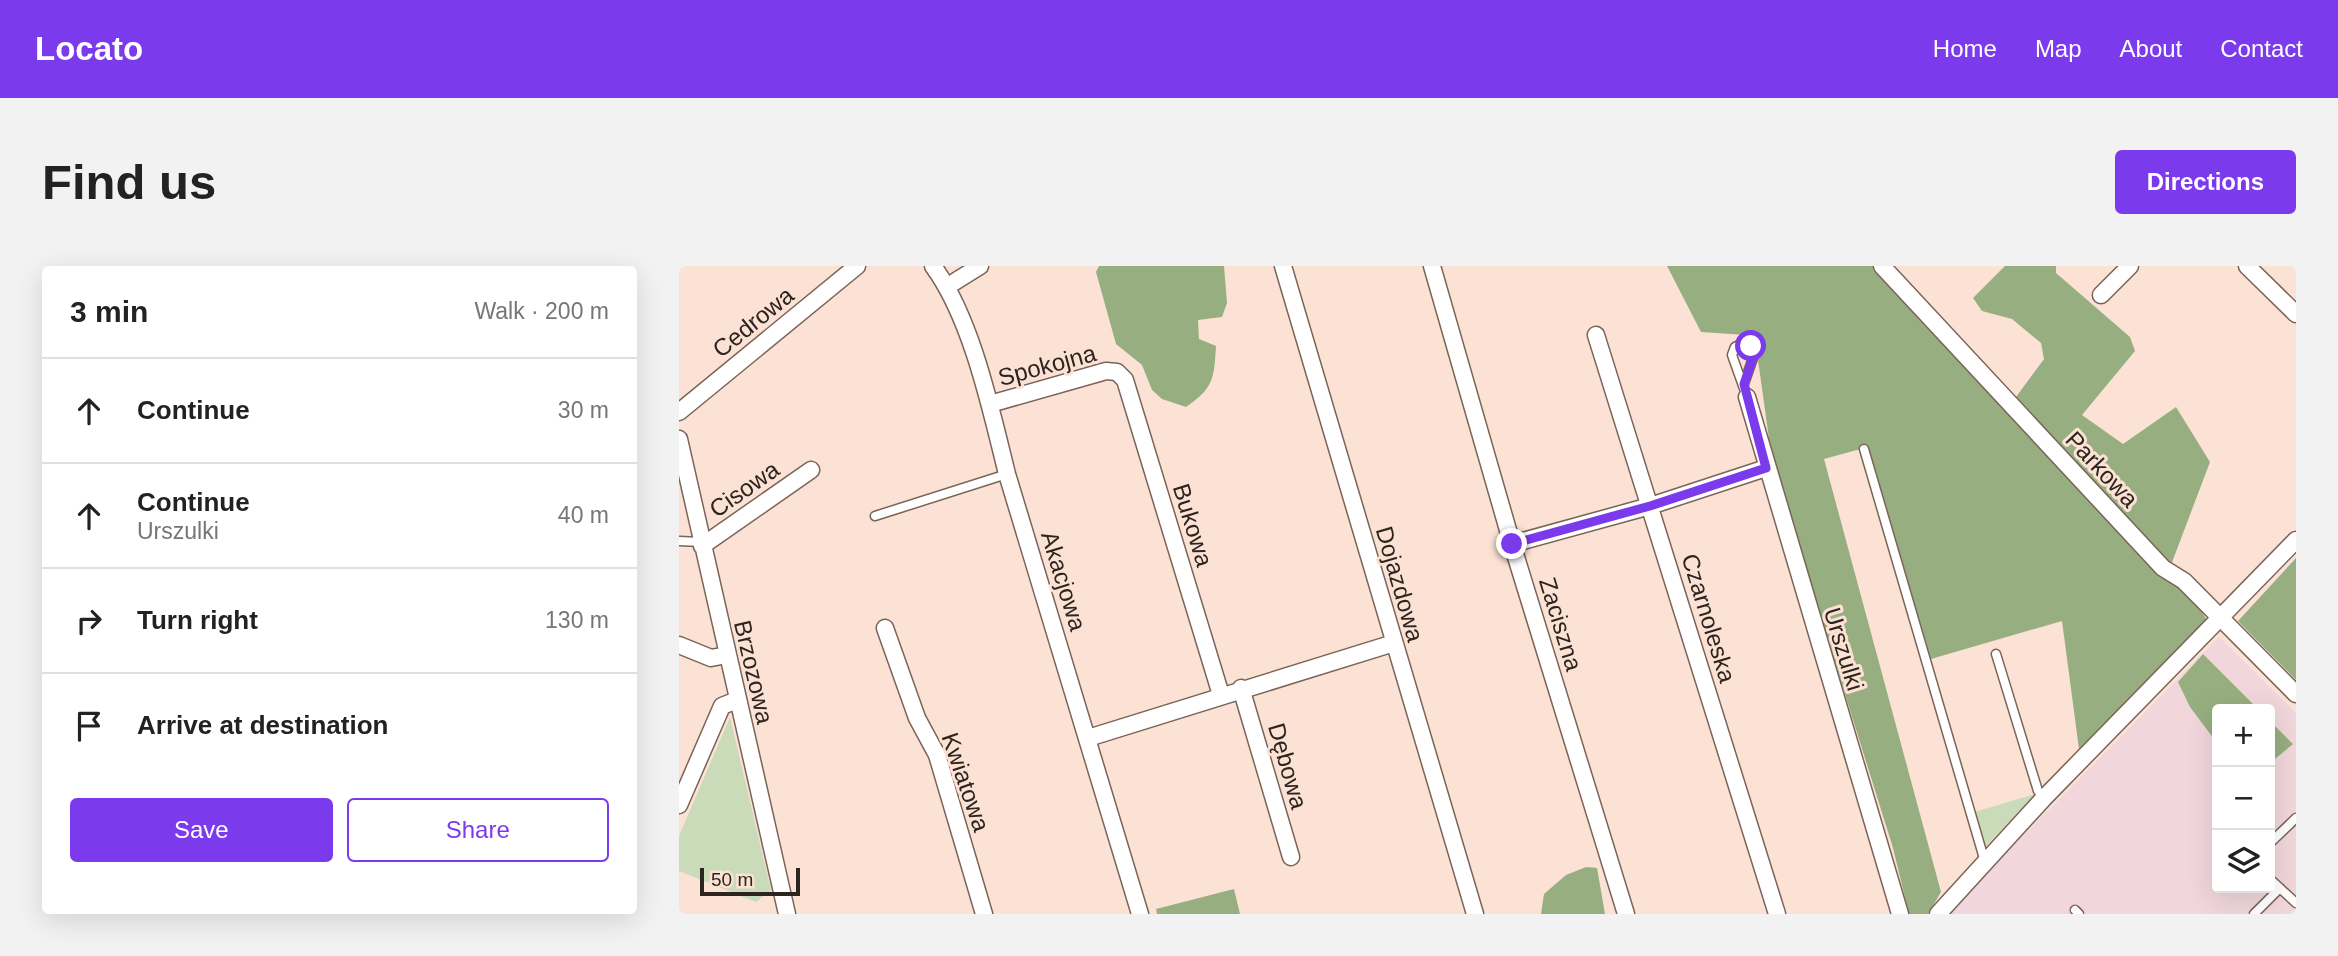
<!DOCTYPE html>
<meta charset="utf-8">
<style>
:root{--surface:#fff;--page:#f2f2f2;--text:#222;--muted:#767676;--line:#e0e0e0;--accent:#7c3aed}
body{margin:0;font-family:Arial,sans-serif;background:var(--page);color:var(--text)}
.controls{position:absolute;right:21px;bottom:21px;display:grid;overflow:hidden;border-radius:7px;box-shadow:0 7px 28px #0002}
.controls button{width:63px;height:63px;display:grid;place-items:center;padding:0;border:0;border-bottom:2px solid var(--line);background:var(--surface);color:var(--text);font:35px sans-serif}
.scale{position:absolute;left:21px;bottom:18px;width:100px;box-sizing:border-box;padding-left:7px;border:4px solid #2d241f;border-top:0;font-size:19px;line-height:24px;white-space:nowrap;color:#2d241f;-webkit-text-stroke:5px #fce2d4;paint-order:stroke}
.stop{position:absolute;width:21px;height:21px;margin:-16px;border:5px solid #7c3aed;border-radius:50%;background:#fff}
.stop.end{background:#7c3aed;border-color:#fff;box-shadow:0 2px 7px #0008}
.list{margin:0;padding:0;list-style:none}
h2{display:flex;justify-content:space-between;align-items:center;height:91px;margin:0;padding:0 28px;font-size:30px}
h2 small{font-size:23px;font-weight:400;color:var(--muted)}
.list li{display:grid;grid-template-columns:46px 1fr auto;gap:21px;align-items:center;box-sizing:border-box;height:105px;padding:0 28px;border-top:2px solid var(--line)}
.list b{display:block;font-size:26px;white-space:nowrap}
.list p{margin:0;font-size:23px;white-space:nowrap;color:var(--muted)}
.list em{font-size:23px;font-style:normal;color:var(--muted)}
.actions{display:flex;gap:14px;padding:21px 28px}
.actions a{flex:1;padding:16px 0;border:2px solid var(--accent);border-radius:7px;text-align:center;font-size:24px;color:var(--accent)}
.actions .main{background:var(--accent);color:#fff}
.icon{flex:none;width:38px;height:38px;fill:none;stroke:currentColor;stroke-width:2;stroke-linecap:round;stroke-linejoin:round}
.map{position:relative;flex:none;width:1617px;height:648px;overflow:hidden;border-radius:7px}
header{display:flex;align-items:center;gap:42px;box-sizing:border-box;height:98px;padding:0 35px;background:var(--accent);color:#fff}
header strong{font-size:33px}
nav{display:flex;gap:38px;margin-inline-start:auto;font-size:24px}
.intro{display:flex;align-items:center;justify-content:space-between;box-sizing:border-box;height:168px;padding:0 42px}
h1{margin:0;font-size:49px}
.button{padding:18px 32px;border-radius:7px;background:var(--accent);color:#fff;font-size:24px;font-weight:700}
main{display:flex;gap:42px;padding:0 42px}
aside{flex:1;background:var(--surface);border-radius:7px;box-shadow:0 7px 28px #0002}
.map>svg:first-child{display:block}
</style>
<header>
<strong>Locato</strong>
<nav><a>Home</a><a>Map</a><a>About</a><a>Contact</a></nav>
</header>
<div class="intro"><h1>Find us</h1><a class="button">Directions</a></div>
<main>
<aside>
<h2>3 min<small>Walk · 200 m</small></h2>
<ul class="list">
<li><svg class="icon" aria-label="ahead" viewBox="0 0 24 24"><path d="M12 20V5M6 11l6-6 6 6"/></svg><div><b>Continue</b></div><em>30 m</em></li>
<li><svg class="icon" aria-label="ahead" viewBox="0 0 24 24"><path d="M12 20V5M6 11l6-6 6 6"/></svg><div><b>Continue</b><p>Urszulki</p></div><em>40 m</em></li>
<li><svg class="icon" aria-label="right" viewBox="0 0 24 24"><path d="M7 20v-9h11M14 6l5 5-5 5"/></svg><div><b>Turn right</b></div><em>130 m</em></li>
<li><svg class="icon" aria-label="arrive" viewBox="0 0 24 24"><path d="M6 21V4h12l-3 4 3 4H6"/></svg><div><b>Arrive at destination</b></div></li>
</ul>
<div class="actions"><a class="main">Save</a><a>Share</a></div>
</aside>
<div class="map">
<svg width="1617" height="648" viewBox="0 0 1617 648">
<rect width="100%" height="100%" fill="#fce2d4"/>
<path fill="#f1d7db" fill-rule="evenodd" d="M 1540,371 L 1617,447 L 1617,648 L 1267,648 ZM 1538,443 L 1591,443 L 1591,622 L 1538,622 Z"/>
<path fill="#c9dbb9" d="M 51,451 L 92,624 L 77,636 L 0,605 L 0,570 Z
M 1356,528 L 1307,580 L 1296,546 Z"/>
<path fill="#97af80" d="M 420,0 L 545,0 L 548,37 L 543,51 L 519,54 L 520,73 L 537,80 C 535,112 535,122 507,141 L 483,133 L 473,124 L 463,99 L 437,78 L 417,6 Z
M 988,0 L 1203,0 L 1300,91 L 1337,131 L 1365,93 L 1362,77 L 1333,53 L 1303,45 L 1294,32 L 1326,0 L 1377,0 L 1377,7 L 1451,71 L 1456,85 L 1403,149 L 1444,178 L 1497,141 L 1531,196 L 1492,299 L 1528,354 L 1400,483 L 1383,355 L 1252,393 L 1189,181 L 1145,193 L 1262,626 L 1249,648 L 1230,648 L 1214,582 L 1093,194 L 1079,94 L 1082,70 L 1022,66 Z
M 1617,292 L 1617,414 L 1559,355 Z
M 1524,388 L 1579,443 L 1538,443 L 1538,477 L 1511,441 L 1499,416 Z
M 1591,455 L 1614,478 L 1591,497 Z
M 907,601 L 918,602 L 926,648 L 862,648 L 865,628 L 887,609 Z
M 555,623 L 561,648 L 478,648 L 477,643 Z"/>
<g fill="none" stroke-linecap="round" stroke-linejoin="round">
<defs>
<path id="lane" d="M 1065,118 L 1075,89 L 1071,80 L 1064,77 L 1056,81 L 1053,89 L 1068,131
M 1185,183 L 1306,596
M 196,250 L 328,208
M 0,275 L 22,276
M 1317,388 L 1359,525 L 1365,532
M 1591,577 L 1617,552
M 1591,613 L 1617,637
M 1396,644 L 1400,648
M 1575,648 L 1601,622"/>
<path id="street" d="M 254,0 C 293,53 312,144 328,208 L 461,648
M 604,0 L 796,648
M 753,0 L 833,278 L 947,648
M 1203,0 L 1484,302 L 1505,315 L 1617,428
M 1568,0 L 1617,48
M 269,20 L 301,0
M 1422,29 L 1451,0
M 917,69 L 1098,648
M 1068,131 L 1221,648
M 311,138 L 427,105 L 438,106 L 446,114 L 542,429
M 0,146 L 178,0
M 0,173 L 108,648
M 833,278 L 971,240 L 1087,202
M 23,280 L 132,204
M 206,362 L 238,452 L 258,489 L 305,648
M 0,379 L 32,392 L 48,389
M 562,422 L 612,591
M 409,472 L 715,377
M 0,539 L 43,440 L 58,434
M 1259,648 L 1365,532 L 1617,274"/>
</defs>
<use href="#lane" stroke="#7a6458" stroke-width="11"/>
<use href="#street" stroke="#7a6458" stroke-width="19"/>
<use href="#lane" stroke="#fff" stroke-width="8"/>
<use href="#street" stroke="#fff" stroke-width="16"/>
</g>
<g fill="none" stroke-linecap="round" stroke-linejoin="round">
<path stroke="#7c3aed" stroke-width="9" d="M 833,278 L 971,240 L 1087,202 L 1065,118 L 1075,89 L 1072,80"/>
</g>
<g text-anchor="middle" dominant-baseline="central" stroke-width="6" stroke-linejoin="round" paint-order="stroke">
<g font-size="24" fill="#2d241f" stroke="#fce2d4">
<text transform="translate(74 56) rotate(-39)">Cedrowa</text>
<text transform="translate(368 99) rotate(-15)">Spokojna</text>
<text transform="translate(1423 203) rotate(47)">Parkowa</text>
<text transform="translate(65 223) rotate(-35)">Cisowa</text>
<text transform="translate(514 259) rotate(73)">Bukowa</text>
<text transform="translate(385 315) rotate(73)">Akacjowa</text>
<text transform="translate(721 318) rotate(74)">Dojazdowa</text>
<text transform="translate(1030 352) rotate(73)">Czarnoleska</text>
<text transform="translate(882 358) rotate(73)">Zaciszna</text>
<text transform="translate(1165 383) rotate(73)">Urszulki</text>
<text transform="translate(75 406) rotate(77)">Brzozowa</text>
<text transform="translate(609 500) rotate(74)">Dębowa</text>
<text transform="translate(287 516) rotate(71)">Kwiatowa</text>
</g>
</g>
</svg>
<div class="controls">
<button>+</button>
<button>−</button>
<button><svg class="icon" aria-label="layers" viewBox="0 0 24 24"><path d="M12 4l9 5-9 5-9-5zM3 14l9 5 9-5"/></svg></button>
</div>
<div class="scale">50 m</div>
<div class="stop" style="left:1072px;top:80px"></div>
<div class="stop end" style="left:833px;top:278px"></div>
</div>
</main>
